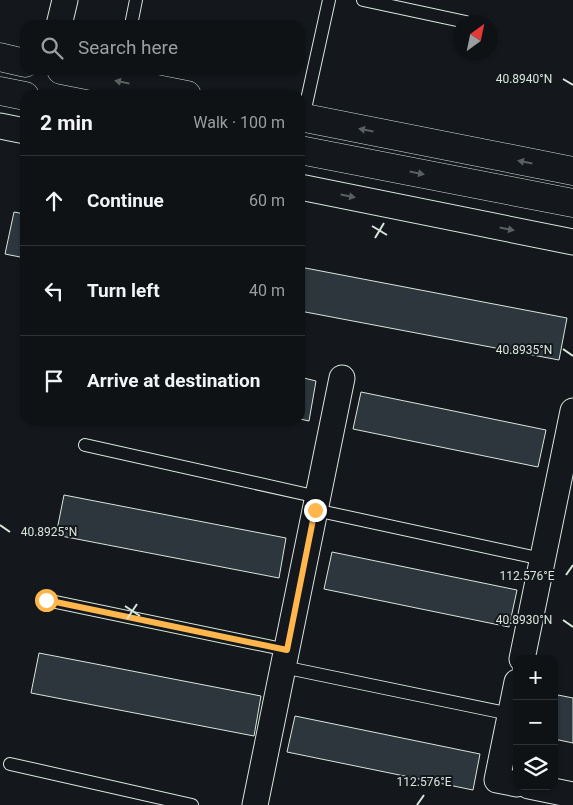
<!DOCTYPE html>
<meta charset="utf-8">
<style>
:root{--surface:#0f1215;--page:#1d2022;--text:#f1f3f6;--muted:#9b9ea0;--line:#2f3234}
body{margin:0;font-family:Roboto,sans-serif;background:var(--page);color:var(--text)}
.controls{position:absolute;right:15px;bottom:15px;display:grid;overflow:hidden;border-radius:10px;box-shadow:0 1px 4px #0004}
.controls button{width:45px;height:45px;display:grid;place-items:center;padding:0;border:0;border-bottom:1px solid var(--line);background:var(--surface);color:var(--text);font:25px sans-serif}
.compass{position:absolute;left:453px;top:15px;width:45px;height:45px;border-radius:50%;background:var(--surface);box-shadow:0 1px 4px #0004;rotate:33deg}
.stop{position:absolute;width:15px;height:15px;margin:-11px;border:4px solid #ffb74d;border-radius:50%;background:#fff}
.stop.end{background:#ffb74d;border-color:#fff;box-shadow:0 1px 5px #0008}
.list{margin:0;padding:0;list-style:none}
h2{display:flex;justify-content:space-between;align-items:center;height:65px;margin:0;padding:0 20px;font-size:21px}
h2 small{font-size:16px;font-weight:400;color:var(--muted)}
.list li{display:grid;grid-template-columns:32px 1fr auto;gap:15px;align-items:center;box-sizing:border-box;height:90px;padding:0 20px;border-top:1px solid var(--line)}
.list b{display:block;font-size:19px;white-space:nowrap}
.list em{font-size:16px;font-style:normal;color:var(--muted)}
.icon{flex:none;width:28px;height:28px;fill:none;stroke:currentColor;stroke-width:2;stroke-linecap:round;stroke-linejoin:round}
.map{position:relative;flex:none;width:573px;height:805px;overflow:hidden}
.search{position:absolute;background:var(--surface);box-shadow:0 1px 4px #0004;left:20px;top:20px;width:285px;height:55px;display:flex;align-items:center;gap:12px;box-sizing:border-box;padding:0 18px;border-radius:15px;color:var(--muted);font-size:19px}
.panel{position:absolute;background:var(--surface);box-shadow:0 1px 4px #0004;left:20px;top:90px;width:285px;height:335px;border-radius:15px}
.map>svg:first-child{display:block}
</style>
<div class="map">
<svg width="573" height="805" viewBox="0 0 573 805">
<rect width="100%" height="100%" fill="#14181c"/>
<path fill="#2c363c" stroke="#d8e6dc" d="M 14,212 L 25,214 L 25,258 L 5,254 Z
M 300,267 L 567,318 L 559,360 L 300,311 Z
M 300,377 L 316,381 L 309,421 L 300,419 Z
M 361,392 L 546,430 L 538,467 L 353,429 Z
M 64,495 L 286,538 L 279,578 L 56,535 Z
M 332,552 L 517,590 L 509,627 L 324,589 Z
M 39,653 L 261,696 L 254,736 L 31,693 Z
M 558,695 L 573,698 L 573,743 L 554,739 L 554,713 Z
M 295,716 L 480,754 L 473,790 L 287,752 Z"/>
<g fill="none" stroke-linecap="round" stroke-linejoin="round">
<defs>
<path id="service" d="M 363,0 L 466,22
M 131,25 L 136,0
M 303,118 L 329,0
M 85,445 L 318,497
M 315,510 L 542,559
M 46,600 L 287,650
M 283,667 L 510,714
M 10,764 L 192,805"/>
<path id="minor" d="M 59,25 L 65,0
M 0,126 L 25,131
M 300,187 L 573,242
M 522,659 L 573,411
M 517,682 L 497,780 L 517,784
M 529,786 L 573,795
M 255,805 L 342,378"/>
<path id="secondary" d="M 0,57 L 25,63
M 61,70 L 187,95
M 0,91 L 25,96
M 300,117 L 573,171
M 300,150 L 573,203"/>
</defs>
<use href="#service" stroke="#d8e6dc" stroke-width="14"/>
<use href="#minor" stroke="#d8e6dc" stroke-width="27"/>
<use href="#secondary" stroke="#d8e6dc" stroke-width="29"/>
<use href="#service" stroke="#14181c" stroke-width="12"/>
<use href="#minor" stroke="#14181c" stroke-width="25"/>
<use href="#secondary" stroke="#14181c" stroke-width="28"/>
</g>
<defs><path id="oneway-solid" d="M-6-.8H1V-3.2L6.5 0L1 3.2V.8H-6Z" transform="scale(1.25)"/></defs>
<g fill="#59605f">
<use href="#oneway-solid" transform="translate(122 82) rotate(-169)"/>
<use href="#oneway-solid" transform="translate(366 130) rotate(-169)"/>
<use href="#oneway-solid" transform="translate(525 162) rotate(-169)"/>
<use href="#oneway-solid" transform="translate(417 173) rotate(11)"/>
<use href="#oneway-solid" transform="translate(348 196) rotate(11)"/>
<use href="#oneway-solid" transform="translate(507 229) rotate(11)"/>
</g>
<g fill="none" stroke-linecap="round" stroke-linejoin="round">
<path stroke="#ffb74d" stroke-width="6" d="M 46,600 L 287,650 L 315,510"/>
</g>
<path fill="none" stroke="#d8e6dc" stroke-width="2" d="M 563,79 L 573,85M 372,226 L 387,235M 375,238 L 384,223M 563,349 L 573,356M 0,525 L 10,532M 566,575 L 573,565M 125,606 L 140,616M 127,619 L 137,604M 563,620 L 573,627M 417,805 L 424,795"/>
<g font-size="12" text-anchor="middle" fill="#d8e6dc" stroke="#14181c" stroke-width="4" stroke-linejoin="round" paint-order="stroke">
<text x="524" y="83">40.8940°N</text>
<text x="524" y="354">40.8935°N</text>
<text x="49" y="536">40.8925°N</text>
<text x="527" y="580">112.576°E</text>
<text x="524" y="624">40.8930°N</text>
<text x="424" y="786">112.576°E</text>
</g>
</svg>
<div class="controls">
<button>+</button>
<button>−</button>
<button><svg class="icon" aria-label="layers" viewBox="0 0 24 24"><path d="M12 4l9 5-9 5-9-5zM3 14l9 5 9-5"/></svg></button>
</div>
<svg class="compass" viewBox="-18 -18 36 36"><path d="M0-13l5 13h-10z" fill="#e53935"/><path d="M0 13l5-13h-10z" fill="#9b9ea0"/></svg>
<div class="stop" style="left:46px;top:600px"></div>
<div class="stop end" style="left:315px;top:510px"></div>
<div class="search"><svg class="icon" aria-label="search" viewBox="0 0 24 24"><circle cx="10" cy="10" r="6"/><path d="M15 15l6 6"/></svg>Search here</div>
<section class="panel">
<h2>2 min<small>Walk · 100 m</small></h2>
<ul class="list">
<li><svg class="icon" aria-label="ahead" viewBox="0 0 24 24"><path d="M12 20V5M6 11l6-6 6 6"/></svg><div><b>Continue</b></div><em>60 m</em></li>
<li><svg class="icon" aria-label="left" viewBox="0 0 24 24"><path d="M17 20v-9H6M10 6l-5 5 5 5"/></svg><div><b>Turn left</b></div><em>40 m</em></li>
<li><svg class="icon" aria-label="arrive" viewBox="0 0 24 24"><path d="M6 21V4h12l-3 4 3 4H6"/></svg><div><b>Arrive at destination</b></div></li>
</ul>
</section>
</div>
